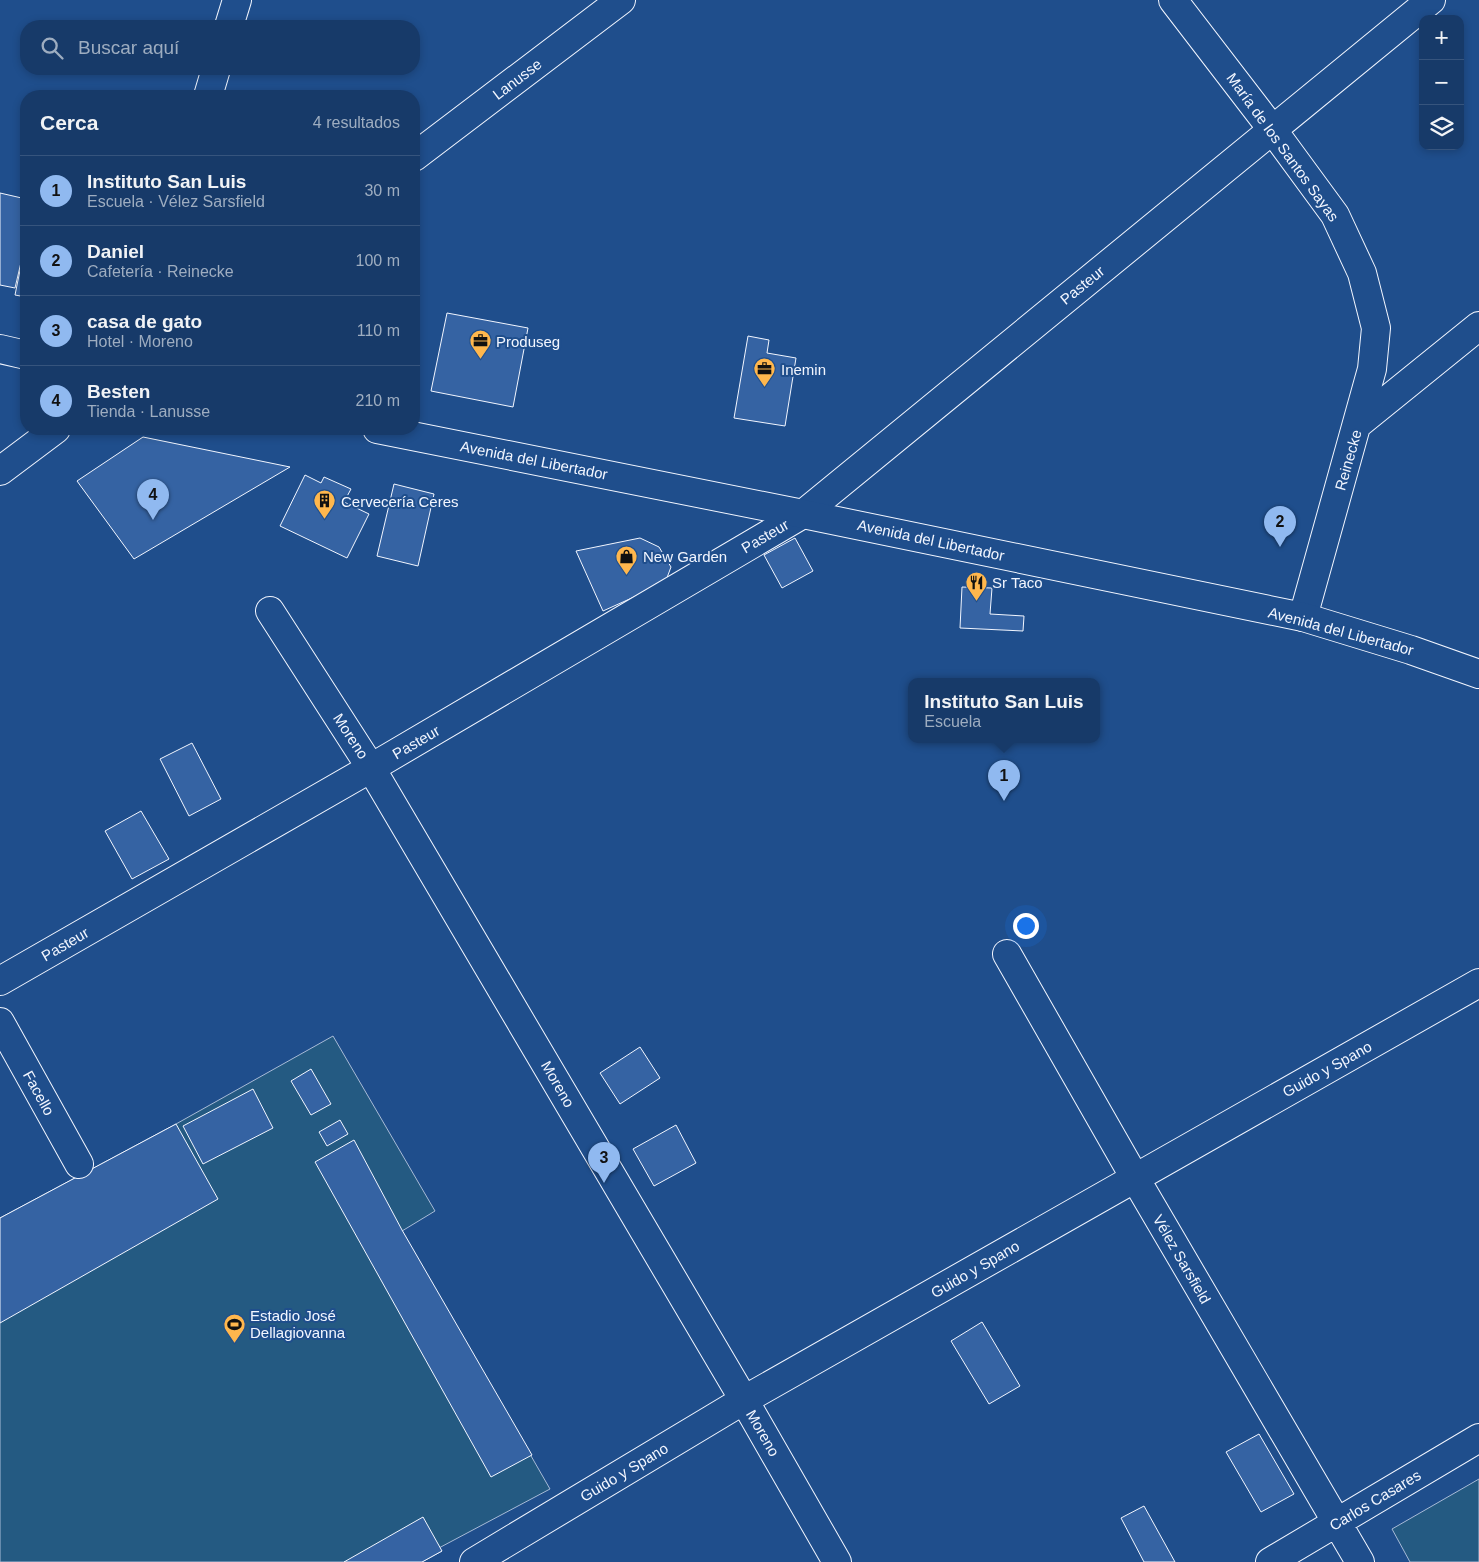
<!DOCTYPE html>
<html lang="es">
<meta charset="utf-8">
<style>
:root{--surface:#173a69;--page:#244571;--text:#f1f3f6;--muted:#9eadc0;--line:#36547d;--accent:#90b9f0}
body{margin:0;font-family:Helvetica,sans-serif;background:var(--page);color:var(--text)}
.controls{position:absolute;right:15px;top:15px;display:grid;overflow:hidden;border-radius:10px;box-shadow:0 2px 8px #0003}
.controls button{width:45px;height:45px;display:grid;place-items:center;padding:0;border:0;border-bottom:1px solid var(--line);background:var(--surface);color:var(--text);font:25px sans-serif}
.you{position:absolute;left:1025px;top:925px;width:18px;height:18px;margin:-12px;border:4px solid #fff;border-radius:50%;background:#1a73e8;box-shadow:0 0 0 8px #1a73e833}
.badge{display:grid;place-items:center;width:32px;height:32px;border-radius:50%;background:var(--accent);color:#111;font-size:16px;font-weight:700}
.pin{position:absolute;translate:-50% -41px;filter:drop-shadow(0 1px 2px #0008)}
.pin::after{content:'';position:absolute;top:26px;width:18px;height:15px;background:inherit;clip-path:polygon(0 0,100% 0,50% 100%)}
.popup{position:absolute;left:908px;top:678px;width:192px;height:65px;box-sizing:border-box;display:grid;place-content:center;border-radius:10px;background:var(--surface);filter:drop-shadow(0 1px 4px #0005);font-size:16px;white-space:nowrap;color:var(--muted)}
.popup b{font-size:19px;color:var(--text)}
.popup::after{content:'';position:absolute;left:50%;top:100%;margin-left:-10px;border:10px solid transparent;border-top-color:var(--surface)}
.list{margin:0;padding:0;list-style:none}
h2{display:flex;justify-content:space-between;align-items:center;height:65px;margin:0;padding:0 20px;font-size:21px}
h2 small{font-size:16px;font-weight:400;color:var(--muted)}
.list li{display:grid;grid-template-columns:32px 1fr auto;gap:15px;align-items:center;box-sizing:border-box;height:70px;padding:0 20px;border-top:1px solid var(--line)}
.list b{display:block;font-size:19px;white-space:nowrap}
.list p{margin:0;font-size:16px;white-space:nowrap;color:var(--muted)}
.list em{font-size:16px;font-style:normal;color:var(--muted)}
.icon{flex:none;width:28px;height:28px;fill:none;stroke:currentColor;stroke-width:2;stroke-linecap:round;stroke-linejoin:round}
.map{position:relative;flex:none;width:1479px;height:1562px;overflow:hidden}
.search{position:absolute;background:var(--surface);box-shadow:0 2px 8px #0003;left:20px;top:20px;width:400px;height:55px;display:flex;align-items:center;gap:12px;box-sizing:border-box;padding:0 18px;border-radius:20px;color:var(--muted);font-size:19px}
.panel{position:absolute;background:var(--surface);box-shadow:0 2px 8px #0003;left:20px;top:90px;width:400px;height:345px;border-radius:20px}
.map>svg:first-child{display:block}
</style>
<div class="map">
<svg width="1479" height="1562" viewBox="0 0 1479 1562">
<rect width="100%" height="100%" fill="#1f4e8c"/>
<path fill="#245a82" stroke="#a8bbd7" d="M 333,1036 L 435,1211 L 402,1231 L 550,1489 L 437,1549 L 442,1551 L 422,1562 L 0,1562 L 0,1218 L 176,1124 Z
M 1479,1479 L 1479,1562 L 1410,1562 L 1392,1529 Z"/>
<path fill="#3563a3" stroke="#f2f6ff" d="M 0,193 L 26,199 L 26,241 L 15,288 L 0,285 Z
M 26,241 L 26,297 L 15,295 Z
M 447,313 L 528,328 L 513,407 L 431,391 Z
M 748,336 L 769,340 L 767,353 L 796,358 L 785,426 L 734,418 Z
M 143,437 L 290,467 L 134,559 L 77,481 Z
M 305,475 L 321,483 L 324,477 L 351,489 L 344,502 L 369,514 L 347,558 L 280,526 Z
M 394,484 L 434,494 L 418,566 L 377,556 Z
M 640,538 L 659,547 L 671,567 L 665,583 L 603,611 L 576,551 Z
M 795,538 L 813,571 L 782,588 L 764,555 Z
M 962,587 L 992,588 L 990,614 L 1024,616 L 1023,631 L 960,628 Z
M 192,743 L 221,799 L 189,816 L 160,759 Z
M 141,811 L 169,859 L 132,879 L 105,831 Z
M 640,1047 L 660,1078 L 620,1104 L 600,1073 Z
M 311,1069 L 331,1104 L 311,1115 L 291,1081 Z
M 253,1089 L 273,1128 L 203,1164 L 183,1126 Z
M 340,1120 L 348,1134 L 327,1146 L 319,1132 Z
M 176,1124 L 218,1199 L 0,1323 L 0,1218 Z
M 676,1125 L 696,1163 L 654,1186 L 633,1149 Z
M 354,1140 L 402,1230 L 532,1455 L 491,1477 L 315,1162 Z
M 982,1322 L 1020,1386 L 989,1404 L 951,1341 Z
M 1259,1434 L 1294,1494 L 1261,1512 L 1226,1452 Z
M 1144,1506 L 1175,1562 L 1144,1562 L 1121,1518 Z
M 423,1517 L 442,1551 L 422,1562 L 344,1562 Z"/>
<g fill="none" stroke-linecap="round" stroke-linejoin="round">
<defs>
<path id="minor" d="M 1173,0 L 1272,129 L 1335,215 L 1362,273 L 1376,328 L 1372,369 L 1303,617
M 229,26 L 237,0
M 208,96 L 216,69
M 414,157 L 621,0
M 1359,423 L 1479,326
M 0,471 L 56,429
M 270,611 L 371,768 L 744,1400 L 837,1562
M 1007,954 L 1135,1178 L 1360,1562
M 0,981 L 371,768 L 803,514 L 1431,0
M 0,1022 L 79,1164
M 474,1562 L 744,1400 L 1479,983
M 1270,1562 L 1479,1438"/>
<path id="primary" d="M 0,349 L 26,355
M 377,429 L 803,514 L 1303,617 L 1411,650 L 1479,674"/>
</defs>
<use href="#minor" stroke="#f2f6ff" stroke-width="30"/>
<use href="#primary" stroke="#f2f6ff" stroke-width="30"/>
<use href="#minor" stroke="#1f4e8c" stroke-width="28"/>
<use href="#primary" stroke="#1f4e8c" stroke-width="28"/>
</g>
<defs>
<symbol id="office-pin" viewBox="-11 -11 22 30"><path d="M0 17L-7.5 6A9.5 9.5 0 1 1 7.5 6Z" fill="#ffb74d" stroke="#1f4e8c"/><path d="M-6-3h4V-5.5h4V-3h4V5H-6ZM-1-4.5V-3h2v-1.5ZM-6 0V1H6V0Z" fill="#111"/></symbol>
<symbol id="building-pin" viewBox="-11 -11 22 30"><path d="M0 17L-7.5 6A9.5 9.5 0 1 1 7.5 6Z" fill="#ffb74d" stroke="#1f4e8c"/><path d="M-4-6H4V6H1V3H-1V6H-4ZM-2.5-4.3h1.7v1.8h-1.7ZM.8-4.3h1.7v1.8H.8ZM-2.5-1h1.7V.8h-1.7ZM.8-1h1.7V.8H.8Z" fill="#111"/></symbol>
<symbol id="shop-pin" viewBox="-11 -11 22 30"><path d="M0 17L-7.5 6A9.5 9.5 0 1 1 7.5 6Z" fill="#ffb74d" stroke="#1f4e8c"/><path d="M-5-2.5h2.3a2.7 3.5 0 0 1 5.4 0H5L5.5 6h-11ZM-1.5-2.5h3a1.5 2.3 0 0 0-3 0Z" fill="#111"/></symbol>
<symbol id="restaurant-pin" viewBox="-11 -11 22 30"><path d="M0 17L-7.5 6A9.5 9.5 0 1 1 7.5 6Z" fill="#ffb74d" stroke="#1f4e8c"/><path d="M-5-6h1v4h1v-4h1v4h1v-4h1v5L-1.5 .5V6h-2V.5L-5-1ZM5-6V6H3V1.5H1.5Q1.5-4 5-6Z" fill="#111"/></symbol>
<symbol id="stadium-pin" viewBox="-11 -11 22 30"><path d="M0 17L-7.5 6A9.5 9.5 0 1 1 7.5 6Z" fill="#ffb74d" stroke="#1f4e8c"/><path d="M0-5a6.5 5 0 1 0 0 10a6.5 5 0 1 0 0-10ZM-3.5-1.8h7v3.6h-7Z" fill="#111"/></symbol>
</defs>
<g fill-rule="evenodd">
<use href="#office-pin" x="468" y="328" width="25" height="34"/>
<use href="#office-pin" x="752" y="356" width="25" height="34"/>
<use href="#building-pin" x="312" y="488" width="25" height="34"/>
<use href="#shop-pin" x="614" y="544" width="25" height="34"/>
<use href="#restaurant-pin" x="964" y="570" width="25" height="34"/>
<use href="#stadium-pin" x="222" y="1312" width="25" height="34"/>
</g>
<g text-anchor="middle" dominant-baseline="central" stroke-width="4" stroke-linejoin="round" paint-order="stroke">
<g font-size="15" fill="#f2f6ff" stroke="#1f4e8c">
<text transform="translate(517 79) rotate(-37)">Lanusse</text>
<text transform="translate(1283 147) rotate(54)">María de los Santos Sayas</text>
<text transform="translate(1082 285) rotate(-39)">Pasteur</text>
<text transform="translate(534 460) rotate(11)">Avenida del Libertador</text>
<text transform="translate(1348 460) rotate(-74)">Reinecke</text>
<text transform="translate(765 536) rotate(-30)">Pasteur</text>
<text transform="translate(931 540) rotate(12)">Avenida del Libertador</text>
<text transform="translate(1341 631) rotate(15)">Avenida del Libertador</text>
<text transform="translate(351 736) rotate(57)">Moreno</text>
<text transform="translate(416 742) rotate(-30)">Pasteur</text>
<text transform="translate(65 944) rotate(-30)">Pasteur</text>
<text transform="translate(1327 1069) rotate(-29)">Guido y Spano</text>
<text transform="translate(558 1084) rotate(60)">Moreno</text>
<text transform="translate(39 1093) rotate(61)">Facello</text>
<text transform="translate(1182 1259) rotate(60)">Vélez Sarsfield</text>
<text transform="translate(975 1269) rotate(-30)">Guido y Spano</text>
<text transform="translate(763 1433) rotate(60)">Moreno</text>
<text transform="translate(624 1472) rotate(-31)">Guido y Spano</text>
<text transform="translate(1375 1500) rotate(-31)">Carlos Casares</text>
</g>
<g font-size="15" fill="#f2f6ff" stroke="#1f4e8c" text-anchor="start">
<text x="496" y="341">Produseg</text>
<text x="781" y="369">Inemin</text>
<text x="341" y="501">Cervecería Ceres</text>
<text x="643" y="556">New Garden</text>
<text x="992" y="582">Sr Taco</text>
<text x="250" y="1315">Estadio José<tspan x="250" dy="17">Dellagiovanna</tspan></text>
</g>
</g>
</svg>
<div class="controls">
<button>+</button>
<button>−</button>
<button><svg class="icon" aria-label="layers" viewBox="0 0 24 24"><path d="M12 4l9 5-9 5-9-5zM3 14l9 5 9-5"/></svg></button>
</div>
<div class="you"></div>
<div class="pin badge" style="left:1004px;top:801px">1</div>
<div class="popup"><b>Instituto San Luis</b>Escuela</div>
<div class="pin badge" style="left:1280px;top:547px">2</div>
<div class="pin badge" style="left:604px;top:1183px">3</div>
<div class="pin badge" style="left:153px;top:520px">4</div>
<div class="search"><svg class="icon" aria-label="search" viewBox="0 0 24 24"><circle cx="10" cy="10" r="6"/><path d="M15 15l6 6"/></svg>Buscar aquí</div>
<section class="panel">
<h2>Cerca<small>4 resultados</small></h2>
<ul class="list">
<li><span class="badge">1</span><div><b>Instituto San Luis</b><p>Escuela · Vélez Sarsfield</p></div><em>30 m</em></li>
<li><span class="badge">2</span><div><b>Daniel</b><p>Cafetería · Reinecke</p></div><em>100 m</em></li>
<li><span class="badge">3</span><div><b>casa de gato</b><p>Hotel · Moreno</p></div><em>110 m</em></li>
<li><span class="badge">4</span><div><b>Besten</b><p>Tienda · Lanusse</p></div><em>210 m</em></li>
</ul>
</section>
</div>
